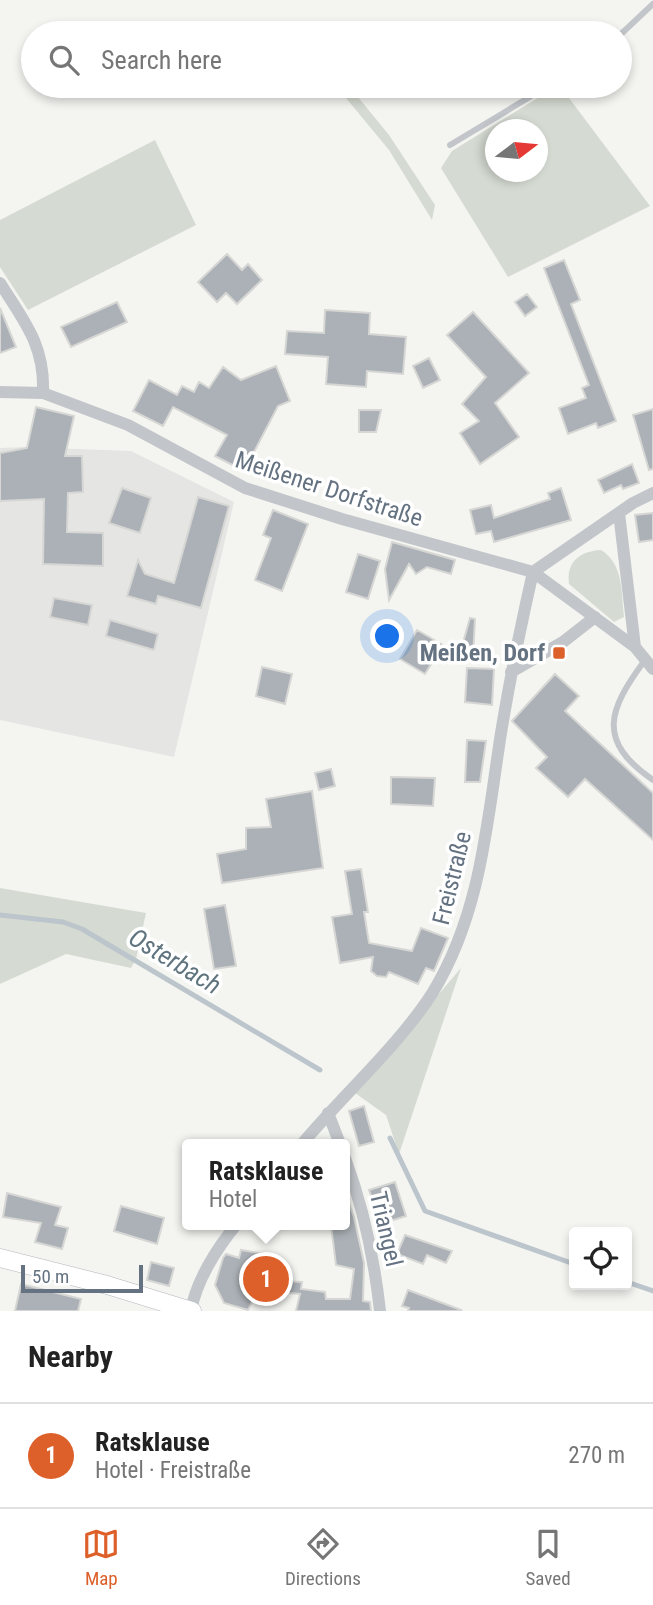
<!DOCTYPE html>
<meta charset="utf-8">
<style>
:root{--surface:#fff;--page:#f2f2f2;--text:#222;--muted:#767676;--line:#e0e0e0;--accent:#dd5f29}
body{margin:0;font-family:"Roboto Condensed",sans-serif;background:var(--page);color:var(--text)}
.controls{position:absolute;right:21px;bottom:21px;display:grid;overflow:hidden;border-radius:7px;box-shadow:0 4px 10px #0003}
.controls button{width:63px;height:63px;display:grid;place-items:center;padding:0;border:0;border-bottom:2px solid var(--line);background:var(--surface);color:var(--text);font:35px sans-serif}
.compass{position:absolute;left:485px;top:119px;width:63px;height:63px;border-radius:50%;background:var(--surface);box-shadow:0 4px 10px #0003;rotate:74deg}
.scale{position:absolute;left:21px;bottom:18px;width:122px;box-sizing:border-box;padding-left:7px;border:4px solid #647281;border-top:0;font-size:19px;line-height:24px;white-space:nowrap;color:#647281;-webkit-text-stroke:5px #fff;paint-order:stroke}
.you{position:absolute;left:388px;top:637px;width:24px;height:24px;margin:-18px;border:5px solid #fff;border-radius:50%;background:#1a73e8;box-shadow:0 0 0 10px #1a73e833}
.badge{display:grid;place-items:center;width:46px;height:46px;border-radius:50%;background:var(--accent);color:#fff;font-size:23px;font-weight:700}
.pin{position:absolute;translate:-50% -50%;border:4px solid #fff;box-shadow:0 2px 7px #0006}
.popup{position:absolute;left:182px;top:1139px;width:168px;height:91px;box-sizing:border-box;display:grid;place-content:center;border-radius:7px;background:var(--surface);filter:drop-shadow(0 2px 5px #0005);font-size:23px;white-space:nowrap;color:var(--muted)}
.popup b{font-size:26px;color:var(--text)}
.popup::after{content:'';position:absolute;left:50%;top:100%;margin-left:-14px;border:14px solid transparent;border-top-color:var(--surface)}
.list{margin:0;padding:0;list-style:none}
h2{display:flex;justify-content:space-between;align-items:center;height:91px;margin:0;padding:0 28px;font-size:30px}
h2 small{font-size:23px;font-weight:400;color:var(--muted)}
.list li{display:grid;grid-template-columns:46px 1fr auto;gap:21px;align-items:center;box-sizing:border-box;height:105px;padding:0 28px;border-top:2px solid var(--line)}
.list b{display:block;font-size:26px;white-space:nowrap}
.list p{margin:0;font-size:23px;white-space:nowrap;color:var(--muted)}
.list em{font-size:23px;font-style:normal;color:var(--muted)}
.icon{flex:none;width:38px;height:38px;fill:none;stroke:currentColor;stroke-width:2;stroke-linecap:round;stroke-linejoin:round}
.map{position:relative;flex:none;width:653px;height:1311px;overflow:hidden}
.search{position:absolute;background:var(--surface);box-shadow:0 4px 10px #0003;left:21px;right:21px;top:21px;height:77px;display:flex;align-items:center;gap:18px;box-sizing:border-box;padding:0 24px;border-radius:38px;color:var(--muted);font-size:26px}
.sheet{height:196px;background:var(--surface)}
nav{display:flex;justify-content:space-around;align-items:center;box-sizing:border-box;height:98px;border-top:2px solid var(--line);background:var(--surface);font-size:19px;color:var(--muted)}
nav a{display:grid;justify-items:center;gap:4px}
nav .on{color:var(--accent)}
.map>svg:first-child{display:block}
</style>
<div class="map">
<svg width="653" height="1311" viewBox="0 0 653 1311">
<rect width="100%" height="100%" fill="#f4f5f1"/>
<path fill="#e5e6e4" d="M 24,447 L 131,451 L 234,502 L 174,757 L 0,720 L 0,448 Z"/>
<path fill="#d5dbd2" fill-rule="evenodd" d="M 336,86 L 349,86 L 389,135 L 435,205 L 432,220 L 389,150 Z
M 557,86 L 560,86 L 650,206 L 508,277 L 441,168 L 452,151 ZM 496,130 L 538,130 L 538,172 L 496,172 Z
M 155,140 L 196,225 L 28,310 L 0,267 L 0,220 Z
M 601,550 C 624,564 621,593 624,617 L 614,622 L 569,584 C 566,562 580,551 601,550 Z
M 0,888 L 146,913 L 136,959 L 131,968 L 66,954 L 0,984 Z
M 461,968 L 399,1154 L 386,1115 L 355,1093 Z"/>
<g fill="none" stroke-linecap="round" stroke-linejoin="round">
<path stroke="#bbc5cb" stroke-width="5" d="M 0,915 L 63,922 L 82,929 L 320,1070
M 390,1138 L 425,1211 L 574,1264
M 627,1282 L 653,1291"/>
</g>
<path fill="#abb1b6" stroke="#d6d6d4" stroke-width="2" d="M 227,254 L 242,270 L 248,264 L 262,280 L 237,304 L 226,293 L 217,302 L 198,282 Z
M 564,260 L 580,300 L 571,304 L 616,421 L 598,428 L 596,423 L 568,434 L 559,408 L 586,398 L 582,388 L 589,385 L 544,268 Z
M 527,294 L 537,307 L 525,316 L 515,302 Z
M 117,302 L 127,322 L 71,347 L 61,327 Z
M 0,308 L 16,347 L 0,353 Z
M 325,310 L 370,313 L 369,334 L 406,337 L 403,374 L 367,371 L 366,387 L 326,384 L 328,357 L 285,354 L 287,331 L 324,333 Z
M 473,312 L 529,373 L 495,403 L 519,437 L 480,464 L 460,433 L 479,421 L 462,404 L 486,377 L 447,335 Z
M 429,358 L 440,380 L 423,388 L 413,366 Z
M 276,366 L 290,401 L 278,406 L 244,471 L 215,456 L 227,435 L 173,407 L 163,426 L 133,411 L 149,380 L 177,395 L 182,386 L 194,392 L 199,382 L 209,388 L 223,367 L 241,380 Z
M 36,407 L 74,416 L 65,456 L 82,456 L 83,492 L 68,493 L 67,532 L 103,533 L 103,566 L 43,564 L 44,499 L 0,501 L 0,453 L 27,448 Z
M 653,409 L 653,469 L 649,470 L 633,415 Z
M 359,410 L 381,410 L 376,432 L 359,432 Z
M 632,464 L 639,483 L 623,489 L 621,485 L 604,493 L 598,480 Z
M 122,488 L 151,498 L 140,533 L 109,523 Z
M 561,488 L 571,520 L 494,542 L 491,531 L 476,534 L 470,510 L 491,505 L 494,518 L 550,499 L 548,493 Z
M 198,497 L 229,506 L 201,608 L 158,596 L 156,604 L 127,596 L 138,560 L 145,574 L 174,583 Z
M 273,510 L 308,524 L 282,591 L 255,580 L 271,538 L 263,535 Z
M 653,513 L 653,540 L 639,542 L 635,515 Z
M 392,542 L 455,560 L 451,574 L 427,567 L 416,574 L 409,564 L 389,600 L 385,569 Z
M 358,554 L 380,561 L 368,599 L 346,592 Z
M 54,598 L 92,605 L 88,625 L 50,617 Z
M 470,618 L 475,619 L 473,657 L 459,657 Z
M 110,620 L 158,634 L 154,650 L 106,636 Z
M 417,630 L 443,645 L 425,674 L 400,659 Z
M 262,667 L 292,674 L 285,704 L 256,696 Z
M 467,668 L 494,669 L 492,705 L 465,702 Z
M 555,674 L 579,696 L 565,711 L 653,793 L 653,840 L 585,779 L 568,797 L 536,768 L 547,757 L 512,721 Z
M 467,740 L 486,741 L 480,782 L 465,782 Z
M 331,769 L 335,786 L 319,790 L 315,773 Z
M 391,777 L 435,778 L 433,806 L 391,804 Z
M 312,791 L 323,868 L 222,883 L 217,854 L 246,849 L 246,828 L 271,827 L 266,799 Z
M 361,869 L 368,912 L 364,912 L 369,943 L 412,951 L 421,928 L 448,938 L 434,971 L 426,968 L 418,984 L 389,972 L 386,977 L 377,976 L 371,971 L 373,957 L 340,963 L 332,917 L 352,914 L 345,871 Z
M 225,905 L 236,966 L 214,969 L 204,909 Z
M 364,1106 L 374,1142 L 359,1146 L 349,1111 Z
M 395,1182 L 406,1216 L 381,1224 L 369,1190 Z
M 345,1192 L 354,1217 L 364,1263 L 363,1301 L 370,1302 L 371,1311 L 296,1311 L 300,1294 L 258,1290 L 248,1310 L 224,1303 L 215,1285 L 223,1258 L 226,1254 L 239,1258 L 241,1250 L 264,1254 L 275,1261 L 275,1281 L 302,1282 L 301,1289 L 325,1292 L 326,1299 L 350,1299 L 354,1269 L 336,1265 L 331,1225 L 345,1225 Z
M 7,1193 L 61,1207 L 55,1225 L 68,1228 L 62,1249 L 35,1242 L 41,1223 L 3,1217 Z
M 121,1206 L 164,1218 L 157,1244 L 114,1231 Z
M 405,1235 L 452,1251 L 446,1263 L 427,1255 L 423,1264 L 397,1254 Z
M 151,1262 L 174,1268 L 169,1286 L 147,1280 Z
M 21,1284 L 81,1299 L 78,1311 L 15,1311 Z
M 408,1290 L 461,1310 L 460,1311 L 408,1311 L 409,1308 L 402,1306 Z"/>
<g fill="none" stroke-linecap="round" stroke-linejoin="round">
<defs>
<path id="secondary" d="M 0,1258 L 107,1285 L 192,1311"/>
</defs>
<use href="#secondary" stroke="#b2b7bb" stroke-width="19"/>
<path stroke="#c2c5c9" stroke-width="6" d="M 620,35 L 653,4
M 450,145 L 548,86
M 645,660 C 609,709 595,740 653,780"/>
<path stroke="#c2c5c9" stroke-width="12" d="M 0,283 C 24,321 45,345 43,393
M 0,392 L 43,393 L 128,425 L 245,488 L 342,519 L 533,572 L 635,647 L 653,669
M 619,513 L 635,647
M 533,572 L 633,503 L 653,493
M 511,672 L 563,642 L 595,617
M 328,1113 L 340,1144
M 302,1144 C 342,1096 401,1043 433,992 C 481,913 487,822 501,733 C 510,678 521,625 533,572
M 345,1158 C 364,1209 374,1257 380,1311
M 191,1311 C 196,1281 217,1248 236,1225"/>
<use href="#secondary" stroke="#fff" stroke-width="18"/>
</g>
<rect fill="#dd5f29" stroke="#fff" stroke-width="2.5" x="552" y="646" width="14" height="14" rx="3.5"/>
<g text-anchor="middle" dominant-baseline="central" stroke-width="7" stroke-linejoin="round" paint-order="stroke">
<g font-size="24" fill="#647281" stroke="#fff">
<text transform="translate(329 489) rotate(18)">Meißener Dorfstraße</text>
<text transform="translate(452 878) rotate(-76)">Freistraße</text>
<text transform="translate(386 1229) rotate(77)">Triangel</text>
</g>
<g font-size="24" font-weight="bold" fill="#647281" stroke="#fff" text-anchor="end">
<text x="545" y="653">Meißen, Dorf</text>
</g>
<g font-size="26" font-style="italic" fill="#60747f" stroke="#fff">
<text transform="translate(175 961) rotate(31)">Osterbach</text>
</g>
</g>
</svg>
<div class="controls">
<button><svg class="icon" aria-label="locate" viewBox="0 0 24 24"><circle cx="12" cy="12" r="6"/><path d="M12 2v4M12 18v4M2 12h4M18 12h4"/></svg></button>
</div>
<svg class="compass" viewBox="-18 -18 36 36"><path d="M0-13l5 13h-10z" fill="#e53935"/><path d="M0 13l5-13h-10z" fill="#767676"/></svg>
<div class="scale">50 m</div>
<div class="you"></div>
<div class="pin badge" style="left:266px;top:1279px">1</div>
<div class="popup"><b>Ratsklause</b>Hotel</div>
<div class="search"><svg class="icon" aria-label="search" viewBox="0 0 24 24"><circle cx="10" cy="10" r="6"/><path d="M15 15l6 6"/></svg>Search here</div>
</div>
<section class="sheet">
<h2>Nearby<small></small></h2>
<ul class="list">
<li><span class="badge">1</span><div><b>Ratsklause</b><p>Hotel · Freistraße</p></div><em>270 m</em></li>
</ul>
</section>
<nav>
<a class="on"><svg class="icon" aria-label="map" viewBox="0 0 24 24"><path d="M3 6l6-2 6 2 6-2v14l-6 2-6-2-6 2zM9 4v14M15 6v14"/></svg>Map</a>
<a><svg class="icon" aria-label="directions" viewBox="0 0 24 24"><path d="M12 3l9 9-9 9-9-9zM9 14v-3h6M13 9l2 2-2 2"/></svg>Directions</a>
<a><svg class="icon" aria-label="saved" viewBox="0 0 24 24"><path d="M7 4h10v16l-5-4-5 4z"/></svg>Saved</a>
</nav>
